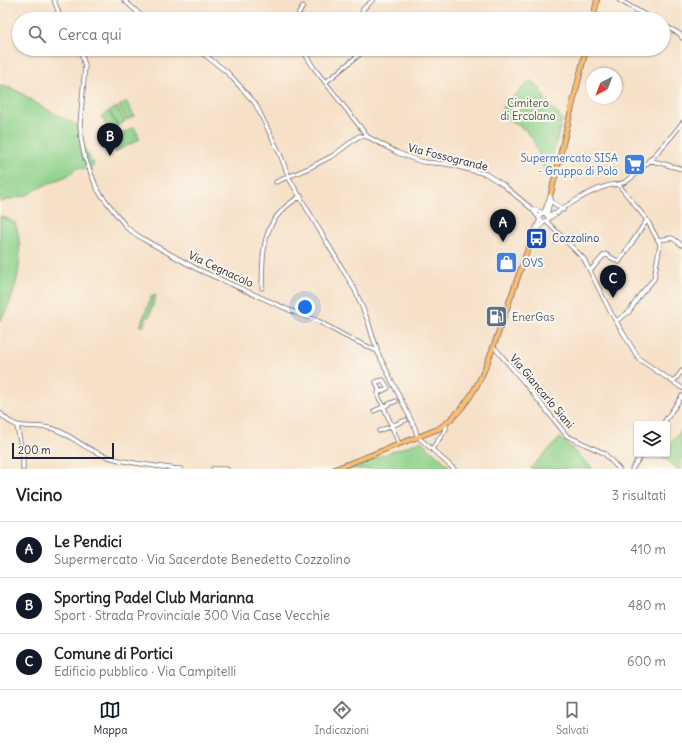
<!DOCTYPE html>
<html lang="it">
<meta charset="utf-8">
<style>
:root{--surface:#fff;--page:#f2f2f2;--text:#222;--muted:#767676;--line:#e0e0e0;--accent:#111827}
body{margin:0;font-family:Delius,sans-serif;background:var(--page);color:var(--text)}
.controls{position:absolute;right:12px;bottom:12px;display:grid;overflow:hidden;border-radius:4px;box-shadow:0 1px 3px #0004}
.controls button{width:36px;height:36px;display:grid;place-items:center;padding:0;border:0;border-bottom:1px solid var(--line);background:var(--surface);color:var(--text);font:20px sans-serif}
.compass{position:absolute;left:586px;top:68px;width:36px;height:36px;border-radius:50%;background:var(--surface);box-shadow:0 1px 3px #0004;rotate:222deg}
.scale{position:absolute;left:12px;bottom:10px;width:102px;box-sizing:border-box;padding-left:4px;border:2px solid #22223b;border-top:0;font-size:11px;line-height:14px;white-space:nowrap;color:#22223b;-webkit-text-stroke:3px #fbf7ec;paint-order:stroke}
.you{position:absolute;left:305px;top:307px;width:14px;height:14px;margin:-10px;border:3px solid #fff;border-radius:50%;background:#1a73e8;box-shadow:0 0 0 6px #1a73e833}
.badge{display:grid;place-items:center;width:26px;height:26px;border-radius:50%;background:var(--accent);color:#fff;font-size:13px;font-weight:700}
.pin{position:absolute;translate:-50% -33px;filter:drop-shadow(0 1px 2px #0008)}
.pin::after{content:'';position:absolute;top:21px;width:14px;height:12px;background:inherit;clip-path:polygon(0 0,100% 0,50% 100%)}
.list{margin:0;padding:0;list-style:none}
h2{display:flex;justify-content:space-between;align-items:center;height:52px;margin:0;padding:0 16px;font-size:17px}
h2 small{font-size:13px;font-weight:400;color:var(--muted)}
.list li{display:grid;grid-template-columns:26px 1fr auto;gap:12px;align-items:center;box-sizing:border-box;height:56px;padding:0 16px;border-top:1px solid var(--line)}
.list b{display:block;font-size:15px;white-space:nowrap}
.list p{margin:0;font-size:13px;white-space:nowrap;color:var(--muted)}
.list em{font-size:13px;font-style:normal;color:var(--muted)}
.icon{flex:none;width:22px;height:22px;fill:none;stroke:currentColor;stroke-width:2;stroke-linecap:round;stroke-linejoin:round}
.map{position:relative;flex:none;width:682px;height:469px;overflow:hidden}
.search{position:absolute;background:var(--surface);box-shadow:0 1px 3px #0004;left:12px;right:12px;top:12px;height:44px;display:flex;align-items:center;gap:10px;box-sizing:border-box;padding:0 14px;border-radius:22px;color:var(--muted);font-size:15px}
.sheet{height:220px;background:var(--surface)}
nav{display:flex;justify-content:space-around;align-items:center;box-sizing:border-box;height:56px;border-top:1px solid var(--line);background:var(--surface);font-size:11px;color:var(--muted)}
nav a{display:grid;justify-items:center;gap:2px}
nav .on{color:var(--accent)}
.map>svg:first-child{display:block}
</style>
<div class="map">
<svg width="682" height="469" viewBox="0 0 682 469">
<rect width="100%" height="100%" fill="#fbf7ec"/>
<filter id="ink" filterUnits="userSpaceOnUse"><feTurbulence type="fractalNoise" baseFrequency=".025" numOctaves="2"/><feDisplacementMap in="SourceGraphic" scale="8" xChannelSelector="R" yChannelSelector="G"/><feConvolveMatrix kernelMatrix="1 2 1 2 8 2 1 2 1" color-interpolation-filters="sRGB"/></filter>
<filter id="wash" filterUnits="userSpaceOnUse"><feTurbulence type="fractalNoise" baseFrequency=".012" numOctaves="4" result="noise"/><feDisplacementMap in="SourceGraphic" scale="16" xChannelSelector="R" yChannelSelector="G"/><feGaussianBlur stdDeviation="0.9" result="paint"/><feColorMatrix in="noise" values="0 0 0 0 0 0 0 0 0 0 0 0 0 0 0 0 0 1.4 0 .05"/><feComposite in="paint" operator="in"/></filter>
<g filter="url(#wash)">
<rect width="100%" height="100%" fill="#f6e0c7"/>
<path fill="#8dd18a" stroke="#587a62" d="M 533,81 L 540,89 L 546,101 L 562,119 L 548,175 L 546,174 L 533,139 L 525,130 L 500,113 L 504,106 L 529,82 Z
M 0,86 C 16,87 26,97 39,105 C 53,113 67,120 81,127 L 82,144 L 92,162 L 94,163 L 90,172 L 85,169 L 76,168 L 71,174 L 41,187 L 27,195 L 0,202 Z
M 126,101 L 134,116 L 127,120 L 119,106 Z
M 117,107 L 125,121 L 118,126 L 109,111 Z
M 109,111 L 117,126 L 109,130 L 101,116 Z
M 134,127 L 140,139 L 115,152 L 109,141 Z
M 0,216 L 6,218 L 15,223 C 26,253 17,295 0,321 Z
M 152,295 L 156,295 L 149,317 L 147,317 L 143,327 L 140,326 Z
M 682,429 L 682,469 L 677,469 L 662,456 L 663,454 L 667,454 L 667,448 Z
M 560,438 L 561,438 L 593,469 L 530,469 Z
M 421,441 L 452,469 L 345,469 Z"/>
</g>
<g filter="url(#ink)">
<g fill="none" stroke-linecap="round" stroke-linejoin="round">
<defs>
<path id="minor" d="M 54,0 L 61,19
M 124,0 L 145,19
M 619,0 L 652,19
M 296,19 L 303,6
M 362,19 L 363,9 L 373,0
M 663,25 L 680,34 L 682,38
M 80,49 L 85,66 L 80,125 L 81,139 L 84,155 L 95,184 L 99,192 L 127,228 L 143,239 L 197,269 L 296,313 L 318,321 L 345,336 L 377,351
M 197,49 L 227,72 L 255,103 L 280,154 L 290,180 L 355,290 L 368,321 L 373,338 L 377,348 L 377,351 L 415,428 L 417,436 L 454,469
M 302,49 L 314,68 L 368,137 L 398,153 L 414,159 L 423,162 L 447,164 L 486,174 L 502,184 L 532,209 L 539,218
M 326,82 L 366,49
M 649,160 L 682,169
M 276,182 L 311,167 L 334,155 L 359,136 L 368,137
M 551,201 L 563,210
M 535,210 L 544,213 L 551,193
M 547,214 L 551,198
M 547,215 L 558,213
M 546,221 L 584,259 L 611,313 L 639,359 L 682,388
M 546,221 C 560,209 589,191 607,186 C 613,184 619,185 625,182 C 638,175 673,136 682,123
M 546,221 L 543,222 L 540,220 L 540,215 L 542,213 L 546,214 L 548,217 L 548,220
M 535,231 L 540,219
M 533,235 L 544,222
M 658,240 L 672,238 L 682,245
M 590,271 L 605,254 L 619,262 L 647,220
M 262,288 C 263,248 261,219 301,196
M 616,321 L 629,312 L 640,295 L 654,279 L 660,244 L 647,220 L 618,184
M 494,347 L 523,381 L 567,436 L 604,453 L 619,469
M 673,382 L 682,371
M 378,393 L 379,390 L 376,382 L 383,380 L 388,388 L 378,393 L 379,398 L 384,407 L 399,444
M 374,411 L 396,401
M 0,413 C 18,434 32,422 54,429 C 69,434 80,445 94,451 C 111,460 129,462 148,465 C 159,466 170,469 181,469
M 663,424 L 682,396
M 17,426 L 23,456 L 23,469
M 379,431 L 406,420
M 432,449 L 446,429 L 446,423
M 213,469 L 227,469
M 632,469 L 642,454"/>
<path id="major" d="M 593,19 L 597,0
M 551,193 L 586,49
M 335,469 L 438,429 C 477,404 490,357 504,316 C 514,289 523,262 533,235"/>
</defs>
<use href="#minor" stroke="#6c646c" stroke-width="5"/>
<use href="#major" stroke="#6c646c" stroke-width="6"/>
<use href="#minor" stroke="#fff" stroke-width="3.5"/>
<use href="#major" stroke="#fcbd6f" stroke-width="4.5"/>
</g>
</g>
<defs>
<symbol id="supermarket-square" viewBox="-11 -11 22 22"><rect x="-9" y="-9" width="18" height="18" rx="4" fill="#3f7fe0" stroke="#fbf7ec"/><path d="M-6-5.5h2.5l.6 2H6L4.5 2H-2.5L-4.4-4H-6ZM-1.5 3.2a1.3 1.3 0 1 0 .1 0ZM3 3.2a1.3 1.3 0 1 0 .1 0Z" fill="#fff"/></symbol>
<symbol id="bus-square" viewBox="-11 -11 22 22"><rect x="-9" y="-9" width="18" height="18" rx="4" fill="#1a4fb4" stroke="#fbf7ec"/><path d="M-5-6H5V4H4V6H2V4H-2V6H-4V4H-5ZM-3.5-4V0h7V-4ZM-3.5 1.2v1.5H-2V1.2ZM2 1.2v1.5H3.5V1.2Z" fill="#fff"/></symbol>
<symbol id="shop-square" viewBox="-11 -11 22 22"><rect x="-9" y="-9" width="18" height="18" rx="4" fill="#3f7fe0" stroke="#fbf7ec"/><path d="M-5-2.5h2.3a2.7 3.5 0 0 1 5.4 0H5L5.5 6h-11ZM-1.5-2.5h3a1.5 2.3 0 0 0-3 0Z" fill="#fff"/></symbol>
<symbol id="fuel-square" viewBox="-11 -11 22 22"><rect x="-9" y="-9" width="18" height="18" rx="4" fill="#5c6f8a" stroke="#fbf7ec"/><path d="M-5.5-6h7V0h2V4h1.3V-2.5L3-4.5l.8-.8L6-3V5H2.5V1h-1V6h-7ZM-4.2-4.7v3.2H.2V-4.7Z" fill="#fff"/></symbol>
</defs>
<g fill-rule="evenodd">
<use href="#supermarket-square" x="622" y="152" width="25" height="25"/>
<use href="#bus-square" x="524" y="226" width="25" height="25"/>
<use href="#shop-square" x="494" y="250" width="25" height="25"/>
<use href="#fuel-square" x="484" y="304" width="25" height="25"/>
</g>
<g text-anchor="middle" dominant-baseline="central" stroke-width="4" stroke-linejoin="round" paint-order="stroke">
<g font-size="11" fill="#425753" stroke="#fbf7ec">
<text x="528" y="103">Cimitero<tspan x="528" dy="13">di Ercolano</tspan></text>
</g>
<g font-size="11" fill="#22223b" stroke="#fbf7ec">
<text transform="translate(448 157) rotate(14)">Via Fossogrande</text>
<text transform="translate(221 269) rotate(25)">Via Cegnacolo</text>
<text transform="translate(542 391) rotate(50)">Via Giancarlo Siani</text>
</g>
<g font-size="11" fill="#366cbe" stroke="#fbf7ec" text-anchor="end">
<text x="618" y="158">Supermercato SISA<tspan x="618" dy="13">- Gruppo di Polo</tspan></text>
<text x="522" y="263" text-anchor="start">OVS</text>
</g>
<g font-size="11" fill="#164399" stroke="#fbf7ec" text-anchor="start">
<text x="552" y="238">Cozzolino</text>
</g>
<g font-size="11" fill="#4e5e75" stroke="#fbf7ec" text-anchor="start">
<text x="512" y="317">EnerGas</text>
</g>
</g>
</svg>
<div class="controls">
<button><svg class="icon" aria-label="layers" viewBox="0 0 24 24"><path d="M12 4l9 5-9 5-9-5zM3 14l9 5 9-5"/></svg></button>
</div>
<svg class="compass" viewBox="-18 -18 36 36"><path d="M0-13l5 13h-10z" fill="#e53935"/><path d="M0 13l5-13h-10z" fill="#767676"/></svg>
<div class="scale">200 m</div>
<div class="you"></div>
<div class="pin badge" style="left:503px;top:242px">A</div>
<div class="pin badge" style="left:110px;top:156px">B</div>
<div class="pin badge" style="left:613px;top:298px">C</div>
<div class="search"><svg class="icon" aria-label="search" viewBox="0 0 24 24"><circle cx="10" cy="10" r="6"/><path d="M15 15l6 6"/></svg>Cerca qui</div>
</div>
<section class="sheet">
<h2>Vicino<small>3 risultati</small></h2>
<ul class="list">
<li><span class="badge">A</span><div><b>Le Pendici</b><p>Supermercato · Via Sacerdote Benedetto Cozzolino</p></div><em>410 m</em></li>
<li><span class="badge">B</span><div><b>Sporting Padel Club Marianna</b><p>Sport · Strada Provinciale 300 Via Case Vecchie</p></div><em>480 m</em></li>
<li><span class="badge">C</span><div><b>Comune di Portici</b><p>Edificio pubblico · Via Campitelli</p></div><em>600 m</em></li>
</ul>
</section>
<nav>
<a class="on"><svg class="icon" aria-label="map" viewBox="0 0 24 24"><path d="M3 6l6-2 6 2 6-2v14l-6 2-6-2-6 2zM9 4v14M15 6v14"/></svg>Mappa</a>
<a><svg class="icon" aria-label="directions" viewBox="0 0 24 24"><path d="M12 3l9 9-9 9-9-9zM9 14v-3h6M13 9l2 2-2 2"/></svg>Indicazioni</a>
<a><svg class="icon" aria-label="saved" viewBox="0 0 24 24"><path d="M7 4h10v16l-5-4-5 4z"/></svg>Salvati</a>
</nav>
